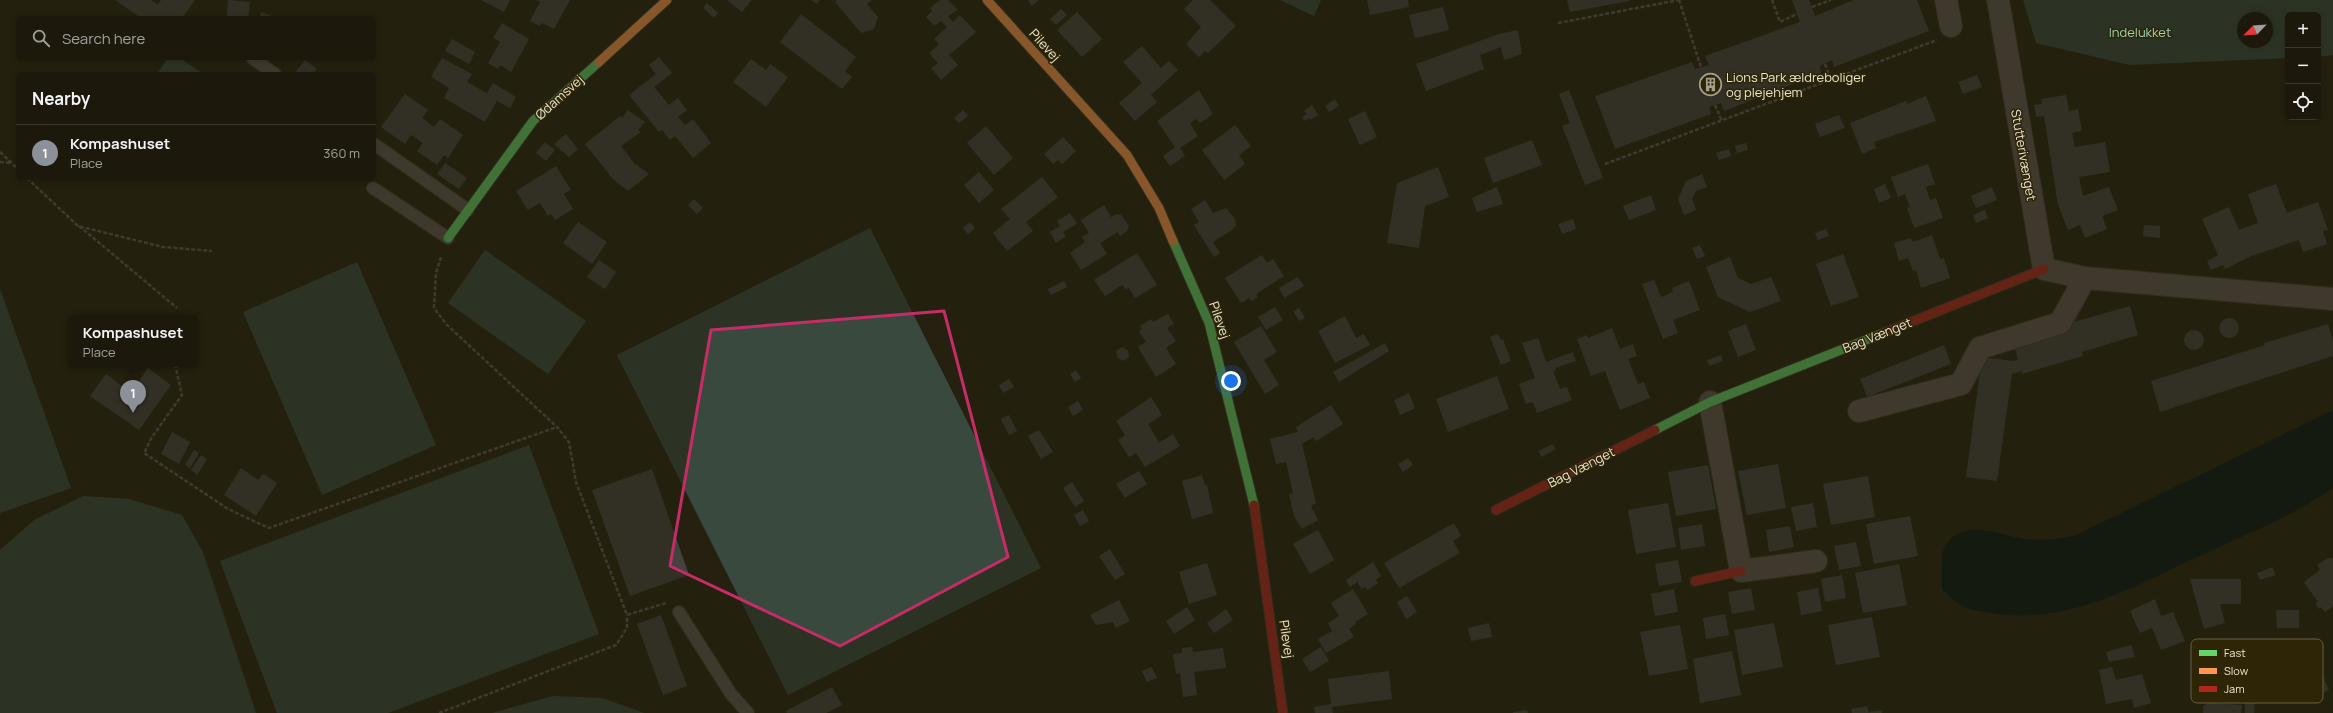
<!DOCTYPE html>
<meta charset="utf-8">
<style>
:root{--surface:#1c180b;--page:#292519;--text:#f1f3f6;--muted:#a0a09d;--line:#3a372c;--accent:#8c9099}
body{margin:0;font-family:Manrope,sans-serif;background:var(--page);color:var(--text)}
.controls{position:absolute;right:12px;top:12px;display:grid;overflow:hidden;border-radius:6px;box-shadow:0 2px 6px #0003}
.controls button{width:36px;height:36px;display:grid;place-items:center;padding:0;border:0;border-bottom:1px solid var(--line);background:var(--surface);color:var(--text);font:20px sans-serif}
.compass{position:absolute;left:2237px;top:12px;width:36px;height:36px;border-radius:50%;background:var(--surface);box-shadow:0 2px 6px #0003;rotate:245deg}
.you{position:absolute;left:1231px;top:381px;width:14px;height:14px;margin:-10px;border:3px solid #fff;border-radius:50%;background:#1a73e8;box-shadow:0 0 0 6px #1a73e833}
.badge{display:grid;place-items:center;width:26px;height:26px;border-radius:50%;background:var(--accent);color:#fff;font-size:13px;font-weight:700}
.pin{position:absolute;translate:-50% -33px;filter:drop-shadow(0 1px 2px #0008)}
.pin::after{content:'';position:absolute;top:21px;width:14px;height:12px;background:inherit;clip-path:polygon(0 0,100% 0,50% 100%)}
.popup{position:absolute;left:68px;top:315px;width:130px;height:52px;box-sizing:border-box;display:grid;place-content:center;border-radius:6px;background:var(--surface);filter:drop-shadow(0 1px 3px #0005);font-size:13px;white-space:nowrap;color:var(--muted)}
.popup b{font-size:15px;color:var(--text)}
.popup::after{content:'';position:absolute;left:50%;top:100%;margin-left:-8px;border:8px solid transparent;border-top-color:var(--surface)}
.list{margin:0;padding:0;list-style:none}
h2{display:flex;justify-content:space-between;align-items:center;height:52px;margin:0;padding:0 16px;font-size:17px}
h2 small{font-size:13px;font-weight:400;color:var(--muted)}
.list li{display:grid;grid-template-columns:26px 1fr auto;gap:12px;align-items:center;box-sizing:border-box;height:56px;padding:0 16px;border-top:1px solid var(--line)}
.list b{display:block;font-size:15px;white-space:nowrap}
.list p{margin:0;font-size:13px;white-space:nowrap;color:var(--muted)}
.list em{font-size:13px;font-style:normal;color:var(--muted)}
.icon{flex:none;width:22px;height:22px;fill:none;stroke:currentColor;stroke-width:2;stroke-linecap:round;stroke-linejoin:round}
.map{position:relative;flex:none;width:2333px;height:713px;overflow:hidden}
.search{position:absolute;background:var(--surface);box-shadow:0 2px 6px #0003;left:16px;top:16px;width:360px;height:44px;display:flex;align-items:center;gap:10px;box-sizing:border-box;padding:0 14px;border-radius:6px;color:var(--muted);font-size:15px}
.panel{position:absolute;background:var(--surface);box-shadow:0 2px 6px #0003;left:16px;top:72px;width:360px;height:108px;border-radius:6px}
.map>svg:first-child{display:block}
</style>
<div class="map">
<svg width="2333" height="713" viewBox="0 0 2333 713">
<rect width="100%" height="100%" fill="#25200f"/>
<path fill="#39493e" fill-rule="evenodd" d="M 1280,0 L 1321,0 L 1314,16 Z
M 2023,0 L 2333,0 L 2333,55 L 2318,57 L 2318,15 L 2288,15 L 2288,58 L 2130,65 L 2036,43 ZM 2243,18 L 2267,18 L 2267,42 L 2243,42 Z
M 168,58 L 180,58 L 203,74 L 157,74 Z
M 870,228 L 1041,568 L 788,695 L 617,355 Z
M 485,250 L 586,321 L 548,374 L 448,303 Z
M 357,262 L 436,445 L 322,495 L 243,312 Z
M 0,289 L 71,488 L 0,513 Z
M 529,445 L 599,634 L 388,713 L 277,713 L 220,561 Z
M 83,496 L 129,499 L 182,515 L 203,552 L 256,713 L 0,713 L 0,550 L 34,520 Z
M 553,696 L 602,698 L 644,713 L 492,713 Z"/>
<path fill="#041312" d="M 2333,410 L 2333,488 C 2296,514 2248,534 2206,553 C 2141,583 2072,624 1997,614 C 1986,612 1971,611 1961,605 C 1955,601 1948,595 1942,590 C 1942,581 1941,556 1944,548 C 1961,515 2001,536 2027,539 C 2044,541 2060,539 2076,535 Z"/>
<path fill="#44423f" d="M 115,0 L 151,0 L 158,5 L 161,0 L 195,0 L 182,18 L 141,18 Z
M 228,0 L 250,2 L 248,18 L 227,18 Z
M 481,0 L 510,0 L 504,12 Z
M 536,0 L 570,0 L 554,29 L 542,23 L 540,26 L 530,21 L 540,2 Z
M 727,0 L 752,0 L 742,12 Z
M 811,0 L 820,0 L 817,4 Z
M 837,0 L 872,0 L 867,4 L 878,17 L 874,29 L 861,33 L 835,2 Z
M 940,0 L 948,0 L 958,10 L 948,16 L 953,22 L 960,15 L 976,32 L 949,55 L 958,65 L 941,80 L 931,68 L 938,63 L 929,53 L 939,44 L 934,39 L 947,27 L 941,21 L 934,26 L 926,17 L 932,11 L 930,8 Z
M 1028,0 L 1039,0 L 1032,6 Z
M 1193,0 L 1210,0 L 1236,26 L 1208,53 L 1205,51 L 1199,57 L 1186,44 L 1201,27 L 1184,9 Z
M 1367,0 L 1408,0 L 1409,7 L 1370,15 Z
M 1567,0 L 1629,0 L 1629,1 L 1570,12 Z
M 1792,0 L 1809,0 L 1815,16 L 1854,0 L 1917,0 L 1929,31 L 1834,67 L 1832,60 L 1820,66 L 1821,73 L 1724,111 L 1721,103 L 1709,107 L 1711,114 L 1615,149 L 1595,96 L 1692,62 L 1695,69 L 1709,65 L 1705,56 L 1800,22 Z
M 707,3 L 718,13 L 714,18 L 703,8 Z
M 1443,7 L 1449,30 L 1415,38 L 1409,15 Z
M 1061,9 L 1067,15 L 1056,25 L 1050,19 Z
M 261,12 L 277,18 L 260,18 Z
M 1077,12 L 1102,39 L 1082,57 L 1057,30 Z
M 801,14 L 856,57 L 845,71 L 852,77 L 842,89 L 780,42 Z
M 502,23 L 529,39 L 511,72 L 500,65 L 498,69 L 488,63 L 500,42 L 493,38 Z
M 1518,30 L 1522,54 L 1504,60 L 1501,47 L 1480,55 L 1484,69 L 1426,91 L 1416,64 L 1499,34 Z
M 452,39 L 475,52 L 469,64 L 445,51 Z
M 1142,46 L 1161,68 L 1169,61 L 1178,70 L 1151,95 L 1157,102 L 1135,121 L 1119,103 L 1142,83 L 1123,62 Z
M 659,57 L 672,73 L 654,87 L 669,105 L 678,98 L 687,110 L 678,117 L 685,125 L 693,119 L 711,143 L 693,158 L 675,136 L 670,140 L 662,130 L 659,132 L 629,95 L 656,74 L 649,65 Z
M 442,58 L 472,74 L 467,82 L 487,93 L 493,83 L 516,97 L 510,108 L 497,101 L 485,122 L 444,98 L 449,88 L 431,77 Z
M 751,59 L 766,70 L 770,64 L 788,77 L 766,107 L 733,82 Z
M 305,60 L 317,69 L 313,74 L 294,74 Z
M 1977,75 L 1982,87 L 1963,94 L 1958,82 Z
M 1199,90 L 1213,114 L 1200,123 L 1196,119 L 1190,123 L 1198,136 L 1180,148 L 1185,156 L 1170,166 L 1163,156 L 1175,147 L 1157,121 Z
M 1569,90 L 1603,178 L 1585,185 L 1562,126 L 1570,123 L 1559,94 Z
M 405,94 L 428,110 L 422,118 L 434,127 L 440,119 L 463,135 L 448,158 L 444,155 L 437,165 L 417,151 L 423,143 L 411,135 L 405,144 L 381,127 Z
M 2066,95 L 2069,111 L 2078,109 L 2082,131 L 2072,133 L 2075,147 L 2105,142 L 2110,172 L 2079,177 L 2083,196 L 2109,187 L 2118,210 L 2102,216 L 2107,229 L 2085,238 L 2080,225 L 2068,230 L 2058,205 L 2044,116 L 2036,117 L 2034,105 L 2042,104 L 2041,99 Z
M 1926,96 L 1936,121 L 1874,142 L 1876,148 L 1862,154 L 1850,123 L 1906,101 L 1907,104 Z
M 1335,99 L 1339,106 L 1329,112 L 1325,106 Z
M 1312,105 L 1318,115 L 1310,120 L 1309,118 L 1304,121 L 1302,117 L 1307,114 L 1304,111 Z
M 628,110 L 645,122 L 638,130 L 641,132 L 621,146 L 634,163 L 649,174 L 628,191 L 613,179 L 585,144 L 620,116 L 622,118 Z
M 963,110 L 968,116 L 959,123 L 954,118 Z
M 1365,111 L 1377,137 L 1360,145 L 1348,119 Z
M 1839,115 L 1845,128 L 1820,137 L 1815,124 Z
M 1235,125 L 1251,146 L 1239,155 L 1245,164 L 1224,180 L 1202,150 Z
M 986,126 L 1013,158 L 994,175 L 967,143 Z
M 566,134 L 578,149 L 569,157 L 554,144 Z
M 1063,137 L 1076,151 L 1062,164 L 1058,160 L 1053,164 L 1044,154 Z
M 1532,140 L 1542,165 L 1493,183 L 1484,158 Z
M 545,142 L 555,150 L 546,161 L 536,153 Z
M 1746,143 L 1748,150 L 1737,153 L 1735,146 Z
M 1729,149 L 1731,156 L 1719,160 L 1716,153 Z
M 445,163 L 467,178 L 459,189 L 437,174 Z
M 1928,164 L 1935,184 L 1926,187 L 1930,200 L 1936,198 L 1943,218 L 1914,228 L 1907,208 L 1910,207 L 1905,194 L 1898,197 L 1891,177 Z
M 556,166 L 571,190 L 564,194 L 573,209 L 555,220 L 551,214 L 548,216 L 540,203 L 528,210 L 516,191 Z
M 1438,167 L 1449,197 L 1425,206 L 1419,248 L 1387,243 L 1397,183 Z
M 979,172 L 994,190 L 979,203 L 964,185 Z
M 1702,174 L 1707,187 L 1696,191 L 1692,199 L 1696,210 L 1684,215 L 1678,199 L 1686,181 Z
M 1042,177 L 1058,197 L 1026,222 L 1033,231 L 1007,251 L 993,233 L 1010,219 L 1001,209 Z
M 1885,184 L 1891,198 L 1879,203 L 1874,189 Z
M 2276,184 L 2287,213 L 2318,202 L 2328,230 L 2323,231 L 2327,244 L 2303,252 L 2299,240 L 2251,256 L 2225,269 L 2223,265 L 2211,270 L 2207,261 L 2218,255 L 2202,219 L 2229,207 L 2239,230 L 2258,223 L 2248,194 Z
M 1497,187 L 1503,204 L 1477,212 L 1472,198 Z
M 1992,187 L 1997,200 L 1976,208 L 1971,196 Z
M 1651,195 L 1656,210 L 1629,220 L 1623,206 Z
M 694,199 L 703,208 L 697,214 L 688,205 Z
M 1205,200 L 1213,213 L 1226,208 L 1235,219 L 1236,225 L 1233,229 L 1213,242 L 1220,253 L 1214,257 L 1194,225 L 1199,222 L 1191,209 Z
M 1104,205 L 1111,217 L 1117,214 L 1121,215 L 1129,226 L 1127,231 L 1120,236 L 1118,232 L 1100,243 L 1107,254 L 1081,270 L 1070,253 L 1085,242 L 1082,237 L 1089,233 L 1081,220 Z
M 1985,210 L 1988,218 L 1976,223 L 1973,215 Z
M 1070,213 L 1077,224 L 1063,232 L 1066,236 L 1056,243 L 1050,232 L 1060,226 L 1057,221 Z
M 1573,219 L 1576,229 L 1562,234 L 1558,224 Z
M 578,222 L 607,242 L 592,264 L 563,243 Z
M 970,222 L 975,228 L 968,234 L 963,228 Z
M 2144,225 L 2160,226 L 2160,238 L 2143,236 Z
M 1826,229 L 1829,236 L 1818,240 L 1815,233 Z
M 1932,235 L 1940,259 L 1944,258 L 1950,278 L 1921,288 L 1916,270 L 1913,271 L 1908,258 L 1899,261 L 1894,243 L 1911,238 L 1913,242 Z
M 1700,245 L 1705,256 L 1697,259 L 1692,248 Z
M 1137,253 L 1157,285 L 1135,298 L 1129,288 L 1126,290 L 1122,285 L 1105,296 L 1094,280 Z
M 1843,254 L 1859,297 L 1831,306 L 1816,264 Z
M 1262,255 L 1267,263 L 1273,259 L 1284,276 L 1256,294 L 1258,297 L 1252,301 L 1249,298 L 1241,303 L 1225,278 Z
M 1730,257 L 1738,278 L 1751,284 L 1771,277 L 1781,301 L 1750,312 L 1718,297 L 1706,267 Z
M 599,260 L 616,272 L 605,289 L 587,277 Z
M 1298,277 L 1304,286 L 1284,298 L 1279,288 Z
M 1654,280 L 1661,297 L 1673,292 L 1672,288 L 1689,281 L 1700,310 L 1673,320 L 1678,333 L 1663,339 L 1642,284 Z
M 1064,281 L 1067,287 L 1051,295 L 1048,289 Z
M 2130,306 L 2138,335 L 2082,352 L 2083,356 L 2022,374 L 2022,371 L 2012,374 L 1997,481 L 1966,477 L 1982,357 L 2013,361 L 2018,360 L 2014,345 L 2071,328 L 2070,323 Z
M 1275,307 L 1283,320 L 1266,330 L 1258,317 Z
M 1299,308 L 1305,318 L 1299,321 L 1293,311 Z
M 1168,314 L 1174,324 L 1167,328 L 1176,341 L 1166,348 L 1176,364 L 1156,377 L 1138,347 L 1146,342 L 1139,331 L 1142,329 L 1140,326 L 1151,319 L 1153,322 Z
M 1345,316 L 1356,338 L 1364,334 L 1370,345 L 1335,363 L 1318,331 Z
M2219 328a10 10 0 1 1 20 0a10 10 0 1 1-20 0Z
M 1746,324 L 1756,350 L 1738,357 L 1728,331 Z
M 2328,324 L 2333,341 L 2333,356 L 2160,412 L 2151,381 L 2265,345 L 2264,343 Z
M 1261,326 L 1277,352 L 1264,360 L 1279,385 L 1265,394 L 1234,342 Z
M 1612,328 L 1620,349 L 1633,344 L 1637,356 L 1628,359 L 1638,384 L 1644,382 L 1650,398 L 1620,410 L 1605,371 L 1591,376 L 1577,339 L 1587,335 L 1588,338 Z
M2184 340a10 10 0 1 1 20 0a10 10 0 1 1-20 0Z
M 1498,334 L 1501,340 L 1503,339 L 1511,361 L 1501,365 L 1490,337 Z
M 1538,338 L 1546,362 L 1573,352 L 1576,361 L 1555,368 L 1556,370 L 1553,371 L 1560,389 L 1567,387 L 1572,400 L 1537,413 L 1533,402 L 1526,404 L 1519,384 L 1535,378 L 1522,343 Z
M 1385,343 L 1389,351 L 1339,382 L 1333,372 Z
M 1944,345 L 1951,364 L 1867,397 L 1860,379 Z
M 1122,347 L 1128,350 L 1129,357 L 1123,361 L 1117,357 L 1116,351 Z
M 1721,355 L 1723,361 L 1709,366 L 1707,360 Z
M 148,368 L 171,385 L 139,430 L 90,396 L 106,374 L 131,393 Z
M 1076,370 L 1081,378 L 1075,382 L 1070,374 Z
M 1497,376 L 1509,409 L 1448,432 L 1436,399 Z
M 1009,379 L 1014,387 L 1003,393 L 999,385 Z
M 1409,393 L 1415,408 L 1400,415 L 1394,400 Z
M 1151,397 L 1162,415 L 1148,424 L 1159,443 L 1173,434 L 1180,446 L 1145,467 L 1136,453 L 1129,457 L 1118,440 L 1125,435 L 1116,421 Z
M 1078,401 L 1083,410 L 1073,416 L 1068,407 Z
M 1331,405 L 1343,424 L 1316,441 L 1313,437 L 1302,444 L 1316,503 L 1311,506 L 1318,520 L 1302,529 L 1294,516 L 1289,494 L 1293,493 L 1286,462 L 1276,464 L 1270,439 L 1298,432 L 1296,427 Z
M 1009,415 L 1017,431 L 1009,435 L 1001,419 Z
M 1039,430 L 1053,452 L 1041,459 L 1028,436 Z
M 172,432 L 190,442 L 179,464 L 161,454 Z
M 1553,444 L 1556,449 L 1542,457 L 1538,451 Z
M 194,450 L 199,453 L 190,468 L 185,465 Z
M 201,455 L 207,459 L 197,475 L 191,470 Z
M 1408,458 L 1413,465 L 1403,472 L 1398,464 Z
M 1778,464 L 1786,508 L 1747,515 L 1738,471 Z
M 1708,465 L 1716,509 L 1676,516 L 1668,472 Z
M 241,468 L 258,480 L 263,474 L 277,483 L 256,516 L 224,495 Z
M 652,469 L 689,575 L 630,596 L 592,490 Z
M 1139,471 L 1147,484 L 1125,498 L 1116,484 Z
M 1202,475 L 1205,486 L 1207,485 L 1213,513 L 1192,519 L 1182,481 Z
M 1868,476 L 1875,517 L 1831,525 L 1823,484 Z
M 1072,482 L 1084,501 L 1075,507 L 1063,488 Z
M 1668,503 L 1676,547 L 1636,554 L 1628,510 Z
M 1813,503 L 1817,527 L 1796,531 L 1791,507 Z
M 1083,510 L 1089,521 L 1080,526 L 1074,515 Z
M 1910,516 L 1918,556 L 1874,564 L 1866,524 Z
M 1454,523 L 1461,536 L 1453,541 L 1460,553 L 1399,588 L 1384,563 Z
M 1702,524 L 1705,546 L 1681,550 L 1678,528 Z
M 1790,526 L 1794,547 L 1769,552 L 1766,530 Z
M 1318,530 L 1334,560 L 1310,574 L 1293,544 Z
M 1856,542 L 1861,566 L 1839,570 L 1834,546 Z
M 1110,549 L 1125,574 L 1115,580 L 1099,556 Z
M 2328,558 L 2333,558 L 2333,606 L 2325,612 L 2321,607 L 2319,609 L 2315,603 L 2318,602 L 2304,582 L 2320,570 L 2317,565 Z
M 1678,560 L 1682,582 L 1659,586 L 1655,564 Z
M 1373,562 L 1381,576 L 1376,580 L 1378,583 L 1367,590 L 1365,587 L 1362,589 L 1357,582 L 1350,587 L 1346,580 Z
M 1207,563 L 1217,595 L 1189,604 L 1179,572 Z
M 1899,564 L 1907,605 L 1863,613 L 1855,573 Z
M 2273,567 L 2275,575 L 2260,580 L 2257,573 Z
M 1842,575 L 1846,598 L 1825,602 L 1821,579 Z
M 2190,579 L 2241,579 L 2241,604 L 2220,604 L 2225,623 L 2204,629 Z
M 1751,588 L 1755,610 L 1732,614 L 1728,592 Z
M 1818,588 L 1822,611 L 1801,615 L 1797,592 Z
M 1353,589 L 1368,614 L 1355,622 L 1356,624 L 1349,629 L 1354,637 L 1326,653 L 1318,639 L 1332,631 L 1328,623 L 1339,616 L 1331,603 Z
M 1674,589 L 1678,612 L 1655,616 L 1651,594 Z
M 1407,596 L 1417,612 L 1406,619 L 1397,602 Z
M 2155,599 L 2161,616 L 2173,612 L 2185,641 L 2161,650 L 2152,628 L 2140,633 L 2130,611 Z
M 1119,600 L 1130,621 L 1116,628 L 1113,622 L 1096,625 L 1090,615 Z
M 1187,607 L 1195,620 L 1174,634 L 1166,621 Z
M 1226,609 L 1233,620 L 1214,633 L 1207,623 Z
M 2276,610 L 2299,610 L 2299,628 L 2277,628 Z
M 1725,614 L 1729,635 L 1706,639 L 1703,618 Z
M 661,615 L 687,686 L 663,695 L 637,624 Z
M 1872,617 L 1880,657 L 1836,665 L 1828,625 Z
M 1489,623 L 1492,637 L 1471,641 L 1468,628 Z
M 1774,623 L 1783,667 L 1742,675 L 1734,630 Z
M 1680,625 L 1688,669 L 1649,676 L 1640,632 Z
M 2131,645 L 2135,657 L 2109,662 L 2106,652 Z
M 1192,647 L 1193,652 L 1223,648 L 1226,668 L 1194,672 L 1197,695 L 1183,697 L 1180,673 L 1176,674 L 1173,654 L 1182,653 L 1182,648 Z
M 1321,647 L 1329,661 L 1310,672 L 1302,659 Z
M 2310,647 L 2329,690 L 2305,701 L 2286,657 Z
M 1732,651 L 1741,695 L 1700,703 L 1693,659 Z
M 1152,667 L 1157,678 L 1147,682 L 1142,671 Z
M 2112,667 L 2116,680 L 2142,674 L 2151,703 L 2134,708 L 2132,699 L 2106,704 L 2099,670 Z
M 1389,671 L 1392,699 L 1332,707 L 1333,713 L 1315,713 L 1314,707 L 1331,704 L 1328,679 Z
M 832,687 L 842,705 L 826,713 L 787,713 L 786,711 Z
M 2245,697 L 2255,697 L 2254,713 L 2245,713 Z
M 2209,703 L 2242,705 L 2241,713 L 2203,713 L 2203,706 Z
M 1867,706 L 1869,713 L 1852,713 L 1851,709 Z
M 1527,710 L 1528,713 L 1513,713 L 1513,712 Z
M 1882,710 L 1882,713 L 1870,713 L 1869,712 Z"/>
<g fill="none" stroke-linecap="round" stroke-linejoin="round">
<defs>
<path id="lane" d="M 252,58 L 275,74
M 374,144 L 468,210
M 373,188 L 448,238
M 679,612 L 731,694 L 748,713"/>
<path id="street" d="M 1946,0 L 1951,26
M 1998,0 L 2044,269 L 2085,278 L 2333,299
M 1710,402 L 1741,571 L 1816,561
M 1859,411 L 1961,384 L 1980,348 L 2060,323 L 2085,278"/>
<path id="fast" d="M 448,238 L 533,121 L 599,62
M 1173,241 L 1209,323 L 1254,505
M 1655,430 L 1710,402 L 1881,334"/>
<path id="slow" d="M 987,0 L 1127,155 L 1159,208 L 1173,241
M 599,62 L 667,0"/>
<path id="jam" d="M 1881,334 L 2044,269
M 1254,505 L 1283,713
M 1496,510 L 1655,430
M 1695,581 L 1741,571"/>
</defs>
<use href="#lane" stroke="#3f3a2c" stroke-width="14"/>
<use href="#street" stroke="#3f3a2c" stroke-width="24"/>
<use href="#fast" stroke="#3f3a2c" stroke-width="11"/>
<use href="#slow" stroke="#3f3a2c" stroke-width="11"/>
<use href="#jam" stroke="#3f3a2c" stroke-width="11"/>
<path stroke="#615a53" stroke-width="2.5" stroke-dasharray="4 2" stroke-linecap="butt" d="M 1679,0 L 1701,67
M 1772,0 L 1780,22 L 1797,14
M 1812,7 L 1831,0
M 1558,23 L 1679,0
M 1825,64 L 1831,80
M 1715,105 L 1722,121
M 0,152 L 18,169
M 0,162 L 11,163
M 1605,164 L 1937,40
M 27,178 L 78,226 L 163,247 L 212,251
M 79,226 L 177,308
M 441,257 L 436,273 L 434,308 L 446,324 L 557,427 L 569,442 L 576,482 L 627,615 L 666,603
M 175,364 L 182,395 L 152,437 L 144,453 L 228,509 L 269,528 L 557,427
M 439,713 L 616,645 L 627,628 L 627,615"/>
<use href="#lane" stroke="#605550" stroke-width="12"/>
<use href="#street" stroke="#605550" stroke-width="22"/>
<use href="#fast" stroke="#63d668" stroke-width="9"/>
<use href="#slow" stroke="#ff974d" stroke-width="9"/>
<use href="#jam" stroke="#b3261e" stroke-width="9"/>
</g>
<path d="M0 0H2333V713H0ZM 944,311 L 1008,557 L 840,646 L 670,566 L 711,330 Z" fill="#25200f" fill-opacity=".55" fill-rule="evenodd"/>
<path fill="none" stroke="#c62c67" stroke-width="3" stroke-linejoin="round" d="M 944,311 L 1008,557 L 840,646 L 670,566 L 711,330 Z"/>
<defs>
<symbol id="building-ring" viewBox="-11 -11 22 22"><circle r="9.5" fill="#2e2506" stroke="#a49f8d" stroke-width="1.5"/><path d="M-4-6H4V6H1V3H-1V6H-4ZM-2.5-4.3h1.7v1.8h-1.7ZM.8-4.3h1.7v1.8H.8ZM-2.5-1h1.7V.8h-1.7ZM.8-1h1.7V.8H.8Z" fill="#a49f8d"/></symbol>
</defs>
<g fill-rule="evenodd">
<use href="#building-ring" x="1698" y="72" width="25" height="25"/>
</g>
<g text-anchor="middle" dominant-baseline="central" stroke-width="3" stroke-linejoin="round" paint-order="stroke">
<g font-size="13" fill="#9bd6b9" stroke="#2e2506">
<text x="2140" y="32">Indelukket</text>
</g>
<g font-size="13" fill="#e8e3d1" stroke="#2e2506">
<text transform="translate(1045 45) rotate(48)">Pilevej</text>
<text transform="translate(559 97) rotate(-42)">Ødamsvej</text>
<text transform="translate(2024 155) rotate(80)">Stutterivænget</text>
<text transform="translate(1220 320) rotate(71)">Pilevej</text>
<text transform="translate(1877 335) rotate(-22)">Bag Vænget</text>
<text transform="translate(1581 467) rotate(-27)">Bag Vænget</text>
<text transform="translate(1287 639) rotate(82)">Pilevej</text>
</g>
<g font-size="13" fill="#e8e3d1" stroke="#2e2506" text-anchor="start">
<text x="1726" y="77">Lions Park ældreboliger<tspan x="1726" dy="15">og plejehjem</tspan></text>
</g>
</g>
<rect x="2191" y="639" width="132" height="64" rx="6" fill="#2e2506" stroke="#665e43" stroke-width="1"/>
<rect x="2199" y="650" width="18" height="6" fill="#63d668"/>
<rect x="2199" y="668" width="18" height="6" fill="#ff974d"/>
<rect x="2199" y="686" width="18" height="6" fill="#b3261e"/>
<g font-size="11" fill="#e8e3d1">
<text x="2224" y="657">Fast</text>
<text x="2224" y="675">Slow</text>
<text x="2224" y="693">Jam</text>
</g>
</svg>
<div class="controls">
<button>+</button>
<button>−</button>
<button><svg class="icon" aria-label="locate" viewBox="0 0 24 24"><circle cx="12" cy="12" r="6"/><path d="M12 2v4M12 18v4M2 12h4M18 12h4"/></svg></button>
</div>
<svg class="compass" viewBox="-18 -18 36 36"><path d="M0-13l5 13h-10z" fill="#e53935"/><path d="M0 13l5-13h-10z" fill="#a0a09d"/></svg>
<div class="you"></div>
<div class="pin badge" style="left:133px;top:413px">1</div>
<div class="popup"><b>Kompashuset</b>Place</div>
<div class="search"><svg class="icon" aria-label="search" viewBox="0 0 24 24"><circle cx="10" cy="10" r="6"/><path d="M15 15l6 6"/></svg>Search here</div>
<section class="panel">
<h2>Nearby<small></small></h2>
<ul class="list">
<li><span class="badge">1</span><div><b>Kompashuset</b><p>Place</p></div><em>360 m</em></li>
</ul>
</section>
</div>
